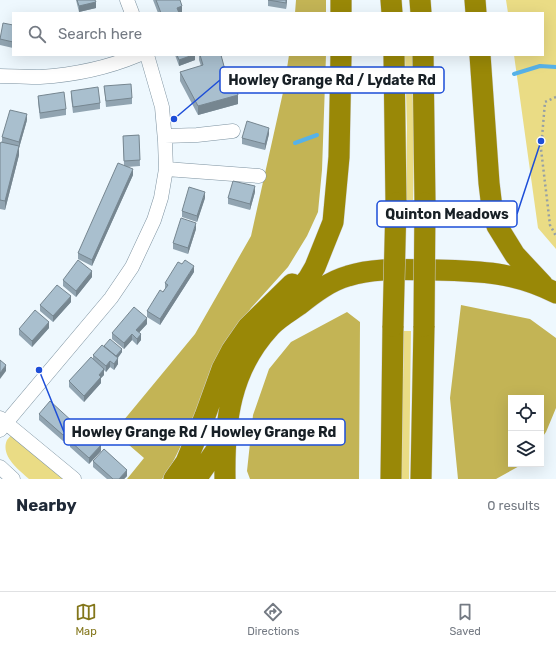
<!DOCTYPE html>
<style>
:root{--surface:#fff;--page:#f2f2f3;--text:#1f2937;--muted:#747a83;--line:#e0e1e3;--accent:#83761a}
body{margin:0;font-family:Rubik,sans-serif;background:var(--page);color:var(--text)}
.controls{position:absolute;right:12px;bottom:12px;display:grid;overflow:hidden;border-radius:0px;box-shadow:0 4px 16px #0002}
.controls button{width:36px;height:36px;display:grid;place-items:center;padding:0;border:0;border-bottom:1px solid var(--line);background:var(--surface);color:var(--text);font:20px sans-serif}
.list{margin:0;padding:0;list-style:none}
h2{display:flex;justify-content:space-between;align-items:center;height:52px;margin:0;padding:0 16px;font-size:17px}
h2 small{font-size:13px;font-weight:400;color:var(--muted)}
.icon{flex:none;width:22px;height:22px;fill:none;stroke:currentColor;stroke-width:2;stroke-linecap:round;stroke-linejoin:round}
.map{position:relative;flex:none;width:556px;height:479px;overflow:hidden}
.search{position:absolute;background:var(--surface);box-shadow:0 4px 16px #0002;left:12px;right:12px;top:12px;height:44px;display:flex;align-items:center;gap:10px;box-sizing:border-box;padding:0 14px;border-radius:0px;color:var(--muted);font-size:15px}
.sheet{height:112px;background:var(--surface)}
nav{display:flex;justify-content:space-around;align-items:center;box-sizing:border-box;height:56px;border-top:1px solid var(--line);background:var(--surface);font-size:11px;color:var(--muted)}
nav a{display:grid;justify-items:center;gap:2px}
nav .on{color:var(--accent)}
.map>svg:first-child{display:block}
</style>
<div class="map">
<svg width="556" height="479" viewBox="0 0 556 479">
<rect width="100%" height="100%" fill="#eef8fe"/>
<path fill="#eadc85" d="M 506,0 L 556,0 L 556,249 L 538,228 L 514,55 L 543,55 L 543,13 L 508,13 Z
M 405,55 L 412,55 L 414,153 L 413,200 L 406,200 L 407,127 Z
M 404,331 L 411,331 L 409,479 L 401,479 Z
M 18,428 L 76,479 L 29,479 C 19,470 0,456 7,440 C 10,436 15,432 18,428 Z"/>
<path fill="#c3b455" d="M 296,0 L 326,0 L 326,13 L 295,13 Z
M 289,55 L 326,55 L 322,170 L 318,212 L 307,236 L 288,267 L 251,308 L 221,350 L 197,413 L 169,470 L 162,479 L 127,479 L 144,458 L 114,432 L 195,334 L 251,236 L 284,88 Z
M 461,305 L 530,319 L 556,338 L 556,408 L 546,432 L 541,439 L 541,398 L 511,398 L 511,464 L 523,464 L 496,479 L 458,479 L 450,398 Z
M 347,312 L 360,322 L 359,479 L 250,479 L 247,471 L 253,415 L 269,369 L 291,342 Z"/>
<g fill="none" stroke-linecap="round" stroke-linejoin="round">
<path stroke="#57b2e8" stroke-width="4" d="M 514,74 L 540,66 L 556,67
M 295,143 L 317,135"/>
<defs>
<path id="minor" d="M 127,0 L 132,13
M 0,76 C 13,76 27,77 40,77 C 73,75 107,68 138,55
M 165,136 L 197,135 L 233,131
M 166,169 L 259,176
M 0,418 L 74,479
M 0,430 L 111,298 L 132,267 L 154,220 L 161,198 L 166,169 L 165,141 L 162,107 L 147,55
M 0,467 L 13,479"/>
<path id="highway" d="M 341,0 L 341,13
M 391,0 L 392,13
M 420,0 L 421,13
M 475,0 L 476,13
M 394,55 L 396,203
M 423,55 L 425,203
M 480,55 L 489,183 L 492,208 L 497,226 L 515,255 L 543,285
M 287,303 L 308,279 L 315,267 L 333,222 L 339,157 L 341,55
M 174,479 L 186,462 L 205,416 L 222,369 L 232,350 L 248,327 L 292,284
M 196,479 L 217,449 L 222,433
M 225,479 C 224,422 230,370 270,327 C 278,318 289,312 299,305 C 314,293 330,281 348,276 C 376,267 407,270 435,270 C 480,271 515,272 556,293
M 391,479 L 393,326
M 421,479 L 424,326"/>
</defs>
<use href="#minor" stroke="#7d92a0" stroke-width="15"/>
<use href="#highway" stroke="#d1d2d4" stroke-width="22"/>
<path stroke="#959fa5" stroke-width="2.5" stroke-dasharray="2 3" stroke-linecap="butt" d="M 556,97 L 545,102 L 541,149 L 550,225 L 556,236"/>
<use href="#minor" stroke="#fff" stroke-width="14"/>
<use href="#highway" stroke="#998807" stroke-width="21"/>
<defs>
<path id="highway-bridge" d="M 393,326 L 396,203
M 424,326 L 425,203"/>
</defs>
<use href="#highway-bridge" stroke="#d1d2d4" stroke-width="22" stroke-linecap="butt"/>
<use href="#highway-bridge" stroke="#998807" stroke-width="21"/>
</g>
<path fill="#91a4b1" d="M 76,0 L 95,0 L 96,8 L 79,12 Z
M 153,0 L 180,0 L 182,12 L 180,13 L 158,13 Z
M 268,0 L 287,0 L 286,9 L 268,6 Z
M 13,25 L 13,48 L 0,45 L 0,37 Z
M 175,55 L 195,55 L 195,60 L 179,66 Z
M 199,55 L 221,55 L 229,85 L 238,104 L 198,115 L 180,81 L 180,72 L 201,66 L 199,60 Z
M 104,86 L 132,98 L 132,104 L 106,107 Z
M 71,91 L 100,103 L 100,109 L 73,113 L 71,97 Z
M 38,96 L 66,109 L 66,115 L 40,119 L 38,102 Z
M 27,120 L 19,148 L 19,155 L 5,210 L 0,209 L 0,144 L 2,142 L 2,137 Z
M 269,134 L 265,150 L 242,144 L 242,138 Z
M 139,135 L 140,166 L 127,167 L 133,175 L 92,266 L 78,259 L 78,253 L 124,165 L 123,136 Z
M 255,192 L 250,210 L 228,204 L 228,198 Z
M 205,198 L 197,222 L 182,217 L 182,211 Z
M 196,229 L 188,254 L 173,249 L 173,243 Z
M 194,272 L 160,325 L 147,317 L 147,311 L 165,289 L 165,283 Z
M 92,277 L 76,297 L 63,286 L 63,280 Z
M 71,302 L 53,322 L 40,311 L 40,305 Z
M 147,324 L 139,332 L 141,340 L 137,345 L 132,340 L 124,349 L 112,339 L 112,333 Z
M 49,328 L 32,347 L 19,335 L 19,329 Z
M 104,346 L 122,352 L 118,358 L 118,364 L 114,370 L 110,367 L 106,372 L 104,370 L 104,375 L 101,378 L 101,383 L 84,402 L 69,387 L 69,381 L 93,359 L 93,355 Z
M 39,414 L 74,429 L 63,441 L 39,420 Z
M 70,441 L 101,451 L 89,464 L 70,447 Z
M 93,461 L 127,476 L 124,479 L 107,479 L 93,467 Z"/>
<path fill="#768690" d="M 286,0 L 287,0 L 286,9 Z
M 96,2 L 96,8 L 79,12 L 79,6 Z
M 182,6 L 182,12 L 177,13 L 177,8 Z
M 193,55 L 195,55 L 195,60 L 179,66 L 179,60 Z
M 238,95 L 238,104 L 198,115 L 198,106 Z
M 27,114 L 27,120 L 19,148 L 19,142 Z
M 269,128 L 269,134 L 265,150 L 265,144 Z
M 19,146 L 19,155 L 5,210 L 5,201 Z
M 133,169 L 133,175 L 92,266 L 92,260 Z
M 255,186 L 255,192 L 250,210 L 250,204 Z
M 205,192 L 205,198 L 197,222 L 197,216 Z
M 196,223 L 196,229 L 188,254 L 188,248 Z
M 194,266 L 194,272 L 160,325 L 160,319 Z
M 92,271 L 92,277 L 76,297 L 76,291 Z
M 71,296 L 71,302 L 53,322 L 53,316 Z
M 147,318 L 147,324 L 136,336 L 136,330 Z
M 49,322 L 49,328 L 32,347 L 32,341 Z
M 132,334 L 132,340 L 124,349 L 124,343 Z
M 141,334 L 141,340 L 137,345 L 137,339 Z
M 122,349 L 122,352 L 115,361 L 115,358 Z
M 118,358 L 118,364 L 114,370 L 114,364 Z
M 110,361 L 110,367 L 106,372 L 106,366 Z
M 6,365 L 6,371 L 0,379 L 0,373 Z
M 104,369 L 104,375 L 101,378 L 101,383 L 84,402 L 84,396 L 99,375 Z
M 74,423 L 74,429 L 63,441 L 63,435 Z
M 101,445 L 101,451 L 89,464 L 89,458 Z
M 127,470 L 127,476 L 124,479 L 119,479 Z"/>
<path fill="#a9bfce" stroke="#768690" d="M 77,0 L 95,0 L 96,2 L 79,6 Z
M 156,0 L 180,0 L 182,6 L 177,8 L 179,13 L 161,13 Z
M 268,0 L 286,0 L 286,3 Z
M 3,23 L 13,25 L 13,42 L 0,39 Z
M 177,55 L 193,55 L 179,60 Z
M 200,55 L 221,55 L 229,85 L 235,84 L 238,95 L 198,106 L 180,72 L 203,65 Z
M 131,84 L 132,98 L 106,101 L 104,86 Z
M 98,87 L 100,103 L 73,107 L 71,91 Z
M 64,92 L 66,109 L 40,113 L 38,96 Z
M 10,110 L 27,114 L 19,142 L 2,137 Z
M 247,121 L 269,128 L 265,144 L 242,138 Z
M 139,135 L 140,160 L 124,161 L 123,136 Z
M 1,142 L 19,146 L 5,201 L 0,200 L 0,144 Z
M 118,163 L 133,169 L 92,260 L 78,253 Z
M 233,181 L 255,186 L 250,204 L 228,198 Z
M 189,187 L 205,192 L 197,216 L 182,211 Z
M 181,218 L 196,223 L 188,248 L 173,243 Z
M 78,260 L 92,271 L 76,291 L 63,280 Z
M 185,260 L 194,266 L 160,319 L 147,311 L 160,290 L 163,292 L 165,289 L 168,285 L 165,283 L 178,262 L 182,264 Z
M 57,285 L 71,296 L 53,316 L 40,305 Z
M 134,307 L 147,318 L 136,330 L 141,334 L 137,339 L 132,334 L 124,343 L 112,333 Z
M 35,310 L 49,322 L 32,341 L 19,329 Z
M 110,339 L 122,349 L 116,356 L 104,346 Z
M 102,345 L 118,358 L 114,364 L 110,361 L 106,366 L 93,355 Z
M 91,357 L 104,369 L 99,375 L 101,377 L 84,396 L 69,381 Z
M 0,360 L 6,365 L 0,373 Z
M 50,401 L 74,423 L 63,435 L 39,414 Z
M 82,428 L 101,445 L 89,458 L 70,441 Z
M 104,449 L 127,470 L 119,479 L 113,479 L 93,461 Z"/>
<path fill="none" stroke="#1d4ed8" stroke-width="1.5" d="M174 119L220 80M541 141L517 214M39 370L64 432"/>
<g fill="#1d4ed8" stroke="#fff" stroke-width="1.5">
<circle cx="174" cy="119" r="4"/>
<circle cx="541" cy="141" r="4"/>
<circle cx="39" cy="370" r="4"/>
</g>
<g fill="#fff" stroke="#1d4ed8" stroke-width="1.5">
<rect x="220" y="67" width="224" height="26" rx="4"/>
<rect x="377" y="201" width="140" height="26" rx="4"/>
<rect x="64" y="419" width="281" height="26" rx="4"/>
</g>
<g font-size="14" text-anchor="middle" font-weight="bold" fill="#182026">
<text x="332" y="85">Howley Grange Rd / Lydate Rd</text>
<text x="447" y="219">Quinton Meadows</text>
<text x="204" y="437">Howley Grange Rd / Howley Grange Rd</text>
</g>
</svg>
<div class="controls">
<button><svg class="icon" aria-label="locate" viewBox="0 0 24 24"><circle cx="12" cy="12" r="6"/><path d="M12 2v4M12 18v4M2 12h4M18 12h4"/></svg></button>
<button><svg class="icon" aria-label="layers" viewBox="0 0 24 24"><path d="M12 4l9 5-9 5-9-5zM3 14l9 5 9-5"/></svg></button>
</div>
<div class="search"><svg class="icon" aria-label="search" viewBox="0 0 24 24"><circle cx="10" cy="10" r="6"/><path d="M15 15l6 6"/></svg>Search here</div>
</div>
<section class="sheet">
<h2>Nearby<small>0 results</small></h2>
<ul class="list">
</ul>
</section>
<nav>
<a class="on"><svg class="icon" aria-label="map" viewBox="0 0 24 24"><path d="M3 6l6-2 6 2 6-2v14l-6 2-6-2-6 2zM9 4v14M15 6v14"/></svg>Map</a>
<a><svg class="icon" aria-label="directions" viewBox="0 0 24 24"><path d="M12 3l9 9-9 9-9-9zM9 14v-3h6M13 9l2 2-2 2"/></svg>Directions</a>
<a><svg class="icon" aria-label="saved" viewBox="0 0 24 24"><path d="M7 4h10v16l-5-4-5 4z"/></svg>Saved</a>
</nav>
